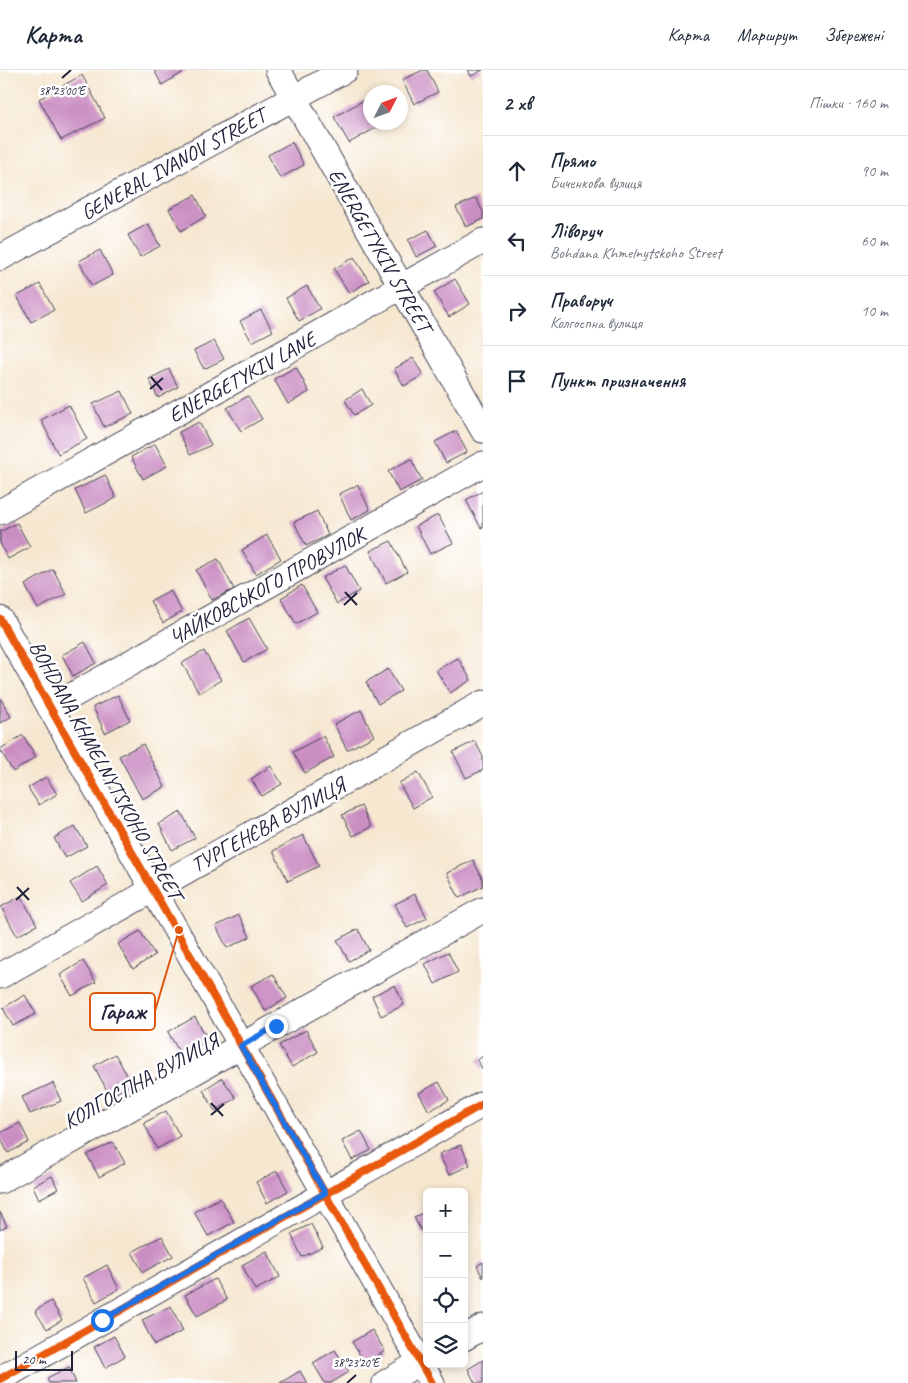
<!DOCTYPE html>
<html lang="uk">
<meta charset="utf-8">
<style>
:root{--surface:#fff;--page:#f2f2f3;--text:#1f2937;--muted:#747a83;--line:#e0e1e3}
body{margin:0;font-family:Caveat,sans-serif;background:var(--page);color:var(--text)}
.controls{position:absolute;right:15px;bottom:15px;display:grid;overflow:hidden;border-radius:8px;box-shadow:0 2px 8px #0003}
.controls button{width:45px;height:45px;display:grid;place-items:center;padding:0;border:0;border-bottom:1px solid var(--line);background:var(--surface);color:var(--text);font:25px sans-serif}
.compass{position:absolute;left:363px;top:15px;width:45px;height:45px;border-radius:50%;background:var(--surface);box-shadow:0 2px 8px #0003;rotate:48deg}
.scale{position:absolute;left:15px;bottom:12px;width:58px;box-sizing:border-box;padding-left:5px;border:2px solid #22223b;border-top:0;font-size:14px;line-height:18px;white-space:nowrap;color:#22223b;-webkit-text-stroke:4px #fff;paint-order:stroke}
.stop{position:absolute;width:15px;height:15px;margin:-11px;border:4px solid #1a73e8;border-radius:50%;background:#fff}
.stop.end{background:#1a73e8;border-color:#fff;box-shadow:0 1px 5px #0008}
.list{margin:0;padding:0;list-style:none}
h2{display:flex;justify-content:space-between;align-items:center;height:65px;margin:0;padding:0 20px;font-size:21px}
h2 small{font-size:16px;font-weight:400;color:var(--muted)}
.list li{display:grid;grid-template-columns:32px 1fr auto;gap:15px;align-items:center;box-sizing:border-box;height:70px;padding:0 20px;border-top:1px solid var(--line)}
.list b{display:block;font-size:19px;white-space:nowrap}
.list p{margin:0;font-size:16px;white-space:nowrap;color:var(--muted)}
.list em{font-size:16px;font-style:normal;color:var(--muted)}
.icon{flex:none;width:28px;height:28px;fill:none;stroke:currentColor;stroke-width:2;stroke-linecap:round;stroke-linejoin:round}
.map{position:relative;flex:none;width:483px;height:1313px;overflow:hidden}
header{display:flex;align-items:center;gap:30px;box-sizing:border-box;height:70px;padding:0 25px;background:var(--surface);border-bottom:1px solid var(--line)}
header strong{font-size:24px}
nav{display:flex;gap:28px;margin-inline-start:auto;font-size:18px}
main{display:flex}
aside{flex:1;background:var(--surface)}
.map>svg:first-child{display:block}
</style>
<header>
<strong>Карта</strong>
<nav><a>Карта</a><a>Маршрут</a><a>Збережені</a></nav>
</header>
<main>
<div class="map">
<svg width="483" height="1313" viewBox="0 0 483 1313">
<rect width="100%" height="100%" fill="#fff"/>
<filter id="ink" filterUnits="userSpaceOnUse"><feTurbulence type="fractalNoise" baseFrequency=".02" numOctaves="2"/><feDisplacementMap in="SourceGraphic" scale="10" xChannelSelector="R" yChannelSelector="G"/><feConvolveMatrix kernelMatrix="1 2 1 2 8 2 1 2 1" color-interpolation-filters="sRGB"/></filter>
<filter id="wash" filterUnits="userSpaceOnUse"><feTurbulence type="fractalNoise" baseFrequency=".0096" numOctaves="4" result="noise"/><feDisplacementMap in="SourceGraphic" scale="20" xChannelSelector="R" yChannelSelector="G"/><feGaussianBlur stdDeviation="1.12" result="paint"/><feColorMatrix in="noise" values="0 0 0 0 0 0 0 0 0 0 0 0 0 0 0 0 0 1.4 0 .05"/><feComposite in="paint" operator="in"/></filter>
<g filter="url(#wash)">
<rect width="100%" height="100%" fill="#f6e7d0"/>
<g id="blocks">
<path fill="#ca8ec3" d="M 154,0 L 187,0 L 162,15 Z
M 423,0 L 427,0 L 438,22 L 414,34 L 402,10 Z
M 468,0 L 483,0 L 471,6 Z
M 82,5 L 105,48 L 61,70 L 39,29 Z
M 364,30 L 370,41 L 370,52 L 377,52 L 379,56 L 349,73 L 334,47 Z
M 292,72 L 304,95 L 280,108 L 268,85 Z
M 195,125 L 206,146 L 181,161 L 169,139 Z
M 476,128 L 483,142 L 483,149 L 466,157 L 456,137 Z
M 148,154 L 160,176 L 140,187 L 128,165 Z
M 428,160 L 437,176 L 416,187 L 408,170 Z
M 100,180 L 113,205 L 92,216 L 79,191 Z
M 354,187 L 369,211 L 349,223 L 334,199 Z
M 455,209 L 470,234 L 449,247 L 434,222 Z
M 40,214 L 54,240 L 31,252 L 17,226 Z
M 307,216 L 320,239 L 299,251 L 286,228 Z
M 261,240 L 273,261 L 252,272 L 240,251 Z
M 214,271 L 224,289 L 204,299 L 194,281 Z
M 413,288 L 423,305 L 404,316 L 394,299 Z
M 296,297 L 309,322 L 288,334 L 274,309 Z
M 169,299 L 178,317 L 158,328 L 149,309 Z
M 362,319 L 371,335 L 354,345 L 345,330 Z
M 122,321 L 133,344 L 104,357 L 93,334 Z
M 248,326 L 262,349 L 241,361 L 227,338 Z
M 69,335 L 87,369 L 58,384 L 41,350 Z
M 199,352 L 211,375 L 190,385 L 179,362 Z
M 456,361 L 467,382 L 446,393 L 435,372 Z
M 155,374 L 167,396 L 143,409 L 131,387 Z
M 411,389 L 422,410 L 399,422 L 388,401 Z
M 105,405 L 116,428 L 86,443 L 75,420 Z
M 358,415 L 370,440 L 351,450 L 339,424 Z
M 483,421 L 483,457 L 481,458 L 466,430 Z
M 317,441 L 328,465 L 306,476 L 294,452 Z
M 438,445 L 453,473 L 430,484 L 416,456 Z
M 17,453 L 30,477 L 8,489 L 0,473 L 0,462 Z
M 267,465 L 281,489 L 256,504 L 242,480 Z
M 391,471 L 407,502 L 386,513 L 370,481 Z
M 218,489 L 234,519 L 212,530 L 196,500 Z
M 345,495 L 359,521 L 337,534 L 322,508 Z
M 53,499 L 66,524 L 38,539 L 25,515 Z
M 302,515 L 317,542 L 296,554 L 281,528 Z
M 170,520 L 182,542 L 163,553 L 150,531 Z
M 249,548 L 267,579 L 244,592 L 227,561 Z
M 85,572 L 96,593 L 73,606 L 62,585 Z
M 204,581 L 221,610 L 199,623 L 182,593 Z
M 458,588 L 471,610 L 450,623 L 436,600 Z
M 388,599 L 401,621 L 378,634 L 366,612 Z
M 118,625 L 130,650 L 105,663 L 93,637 Z
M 0,627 L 11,647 L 0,653 Z
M 361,640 L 374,666 L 347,680 L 334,654 Z
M 23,665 L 36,687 L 13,702 L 0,679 Z
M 323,666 L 334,687 L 305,703 L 293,682 Z
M 475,671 L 483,687 L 483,700 L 466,708 L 453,682 Z
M 143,674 L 165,717 L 142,729 L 119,686 Z
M 271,696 L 282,714 L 262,726 L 251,709 Z
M 418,702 L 432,727 L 413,738 L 399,713 Z
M 46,707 L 57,724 L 39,735 L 28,718 Z
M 361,736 L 371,757 L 353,766 L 342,745 Z
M 181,742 L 195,768 L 172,780 L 159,754 Z
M 75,756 L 87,776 L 65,788 L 54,768 Z
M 303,765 L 319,796 L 288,811 L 273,781 Z
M 473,790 L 483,810 L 483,816 L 459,828 L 447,803 Z
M 97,796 L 108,815 L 82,831 L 70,813 Z
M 415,824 L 427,848 L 407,858 L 395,834 Z
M 21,826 L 37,855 L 17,866 L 1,837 Z
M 239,845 L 250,867 L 227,878 L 216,856 Z
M 358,859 L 369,880 L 349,891 L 337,870 Z
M 140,861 L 155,885 L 133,899 L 118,874 Z
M 448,882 L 458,902 L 435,914 L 425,894 Z
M 83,891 L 96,912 L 72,926 L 60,905 Z
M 273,904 L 287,928 L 265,941 L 251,916 Z
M 395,915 L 404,935 L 381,946 L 372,926 Z
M 25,925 L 36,944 L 13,956 L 3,938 Z
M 195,947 L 208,970 L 181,985 L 168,962 Z
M 306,960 L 318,982 L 292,997 L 279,975 Z
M 115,984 L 132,1014 L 110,1026 L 94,996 Z
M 483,986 L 483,1000 L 477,990 Z
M 222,1008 L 236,1028 L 215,1041 L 203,1020 Z
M 439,1012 L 449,1030 L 429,1041 L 419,1023 Z
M 53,1013 L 61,1031 L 30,1044 L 22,1027 Z
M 166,1041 L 180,1066 L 157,1079 L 144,1053 Z
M 20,1053 L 29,1072 L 8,1083 L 0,1067 L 0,1063 Z
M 361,1061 L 371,1080 L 352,1090 L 342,1071 Z
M 113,1072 L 125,1093 L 99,1107 L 87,1085 Z
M 461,1075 L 470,1095 L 449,1105 L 439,1084 Z
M 277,1101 L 288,1121 L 267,1133 L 256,1112 Z
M 52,1106 L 58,1119 L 39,1129 L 33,1116 Z
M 220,1128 L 234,1152 L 208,1166 L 194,1142 Z
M 427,1141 L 427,1161 L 422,1163 L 414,1147 Z
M 0,1142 L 7,1156 L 0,1160 Z
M 311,1154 L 323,1177 L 302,1187 L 291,1164 Z
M 162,1166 L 173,1186 L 143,1202 L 132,1182 Z
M 267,1181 L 280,1207 L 255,1220 L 242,1195 Z
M 483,1192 L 483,1208 L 477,1196 Z
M 107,1195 L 119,1219 L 96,1232 L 83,1208 Z
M 215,1209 L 227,1230 L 197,1246 L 185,1225 Z
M 51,1231 L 62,1250 L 47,1259 L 35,1241 Z
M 171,1236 L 183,1261 L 154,1275 L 142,1250 Z
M 372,1260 L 385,1281 L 365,1293 L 352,1272 Z
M 114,1266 L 125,1286 L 105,1298 L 94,1277 Z
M 335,1280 L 349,1302 L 331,1313 L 325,1313 L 313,1293 Z
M 483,1290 L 483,1313 L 475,1313 L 468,1299 Z
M 69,1297 L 76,1313 L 49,1313 L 47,1308 Z
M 300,1301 L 307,1313 L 280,1313 Z"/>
</g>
</g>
<g filter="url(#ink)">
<use href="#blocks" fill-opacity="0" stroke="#424051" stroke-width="1"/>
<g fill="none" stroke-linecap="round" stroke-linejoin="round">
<defs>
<path id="minor" d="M 278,0 L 483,360
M 0,188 L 345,0
M 0,442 L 483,171
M 0,549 L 432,1313
M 50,638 L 483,394
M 0,906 L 483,633
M 0,1111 L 483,840
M 464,1268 L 483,1257
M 0,1309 L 483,1034
M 385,1313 L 427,1288"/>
</defs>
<use href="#minor" stroke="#424051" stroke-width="27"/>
<use href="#minor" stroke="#fff" stroke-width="25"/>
<defs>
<path id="cycleway" d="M 0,549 L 432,1313
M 0,1309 L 483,1034"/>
</defs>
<use href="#cycleway" stroke="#fff" stroke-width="11"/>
<use href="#cycleway" stroke="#e8590c" stroke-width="8"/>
</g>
</g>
<g fill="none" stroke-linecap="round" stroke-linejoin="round" filter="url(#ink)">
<path stroke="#1a73e8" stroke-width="6" d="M 102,1250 L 325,1123 L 241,976 L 276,956"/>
</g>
<path fill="none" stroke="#22223b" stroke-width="2" d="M 62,8 L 71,0M 151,307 L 162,320M 150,319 L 163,308M 345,522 L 357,535M 344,535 L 357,523M 17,817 L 29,830M 16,830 L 29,818M 211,1033 L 223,1046M 211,1045 L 224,1034M 347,1313 L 356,1305"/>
<g text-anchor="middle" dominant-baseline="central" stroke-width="5" stroke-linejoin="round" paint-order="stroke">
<g font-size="21" fill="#22223b" stroke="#fff">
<text transform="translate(173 94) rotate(-29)">GENERAL IVANOV STREET</text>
<text transform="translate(380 180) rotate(60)">ENERGETYKIV STREET</text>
<text transform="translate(242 307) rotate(-29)">ENERGETYKIV LANE</text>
<text transform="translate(267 516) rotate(-29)">ЧАЙКОВСЬКОГО ПРОВУЛОК</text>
<text transform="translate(106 700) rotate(61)">BOHDANA KHMELNYTSKOHO STREET</text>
<text transform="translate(268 755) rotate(-29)">ТУРГЕНЄВА ВУЛИЦЯ</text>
<text transform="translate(141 1011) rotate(-29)">КОЛГОСПНА ВУЛИЦЯ</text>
</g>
</g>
<g font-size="12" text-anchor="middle" fill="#22223b" stroke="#fff" stroke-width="5" stroke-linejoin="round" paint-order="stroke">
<text x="62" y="25">38°23'00"E</text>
<text x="356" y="1297">38°23'20"E</text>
</g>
<path fill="none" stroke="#de560e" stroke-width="2" d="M179 860L155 941"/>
<circle fill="#de560e" stroke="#fff" stroke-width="2" cx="179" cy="860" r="5"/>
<rect fill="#fff" stroke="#de560e" stroke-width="2" x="90" y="923" width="65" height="37" rx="5"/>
<g font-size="22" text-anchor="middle" font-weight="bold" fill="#22223b">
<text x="123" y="949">Гараж</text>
</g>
</svg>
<div class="controls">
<button>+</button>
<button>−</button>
<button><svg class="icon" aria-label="locate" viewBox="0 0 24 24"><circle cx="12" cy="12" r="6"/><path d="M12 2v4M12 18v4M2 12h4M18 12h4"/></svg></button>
<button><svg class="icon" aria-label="layers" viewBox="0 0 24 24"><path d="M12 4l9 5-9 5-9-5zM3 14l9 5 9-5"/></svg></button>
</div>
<svg class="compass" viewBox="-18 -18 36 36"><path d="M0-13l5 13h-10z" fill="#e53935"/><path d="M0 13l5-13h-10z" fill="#747a83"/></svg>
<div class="scale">20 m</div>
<div class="stop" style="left:102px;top:1250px"></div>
<div class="stop end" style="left:276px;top:956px"></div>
</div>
<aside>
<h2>2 хв<small>Пішки · 160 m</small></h2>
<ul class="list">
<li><svg class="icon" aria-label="ahead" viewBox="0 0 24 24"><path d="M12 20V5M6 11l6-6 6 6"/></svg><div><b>Прямо</b><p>Биченкова вулиця</p></div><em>90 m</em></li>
<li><svg class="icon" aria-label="left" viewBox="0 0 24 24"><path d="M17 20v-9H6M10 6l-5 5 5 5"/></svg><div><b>Ліворуч</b><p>Bohdana Khmelnytskoho Street</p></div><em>60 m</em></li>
<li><svg class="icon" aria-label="right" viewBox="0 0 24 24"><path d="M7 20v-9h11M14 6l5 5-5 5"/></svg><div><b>Праворуч</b><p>Колгоспна вулиця</p></div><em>10 m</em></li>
<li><svg class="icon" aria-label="arrive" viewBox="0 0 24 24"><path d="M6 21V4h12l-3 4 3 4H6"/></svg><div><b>Пункт призначення</b></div></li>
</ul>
</aside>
</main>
